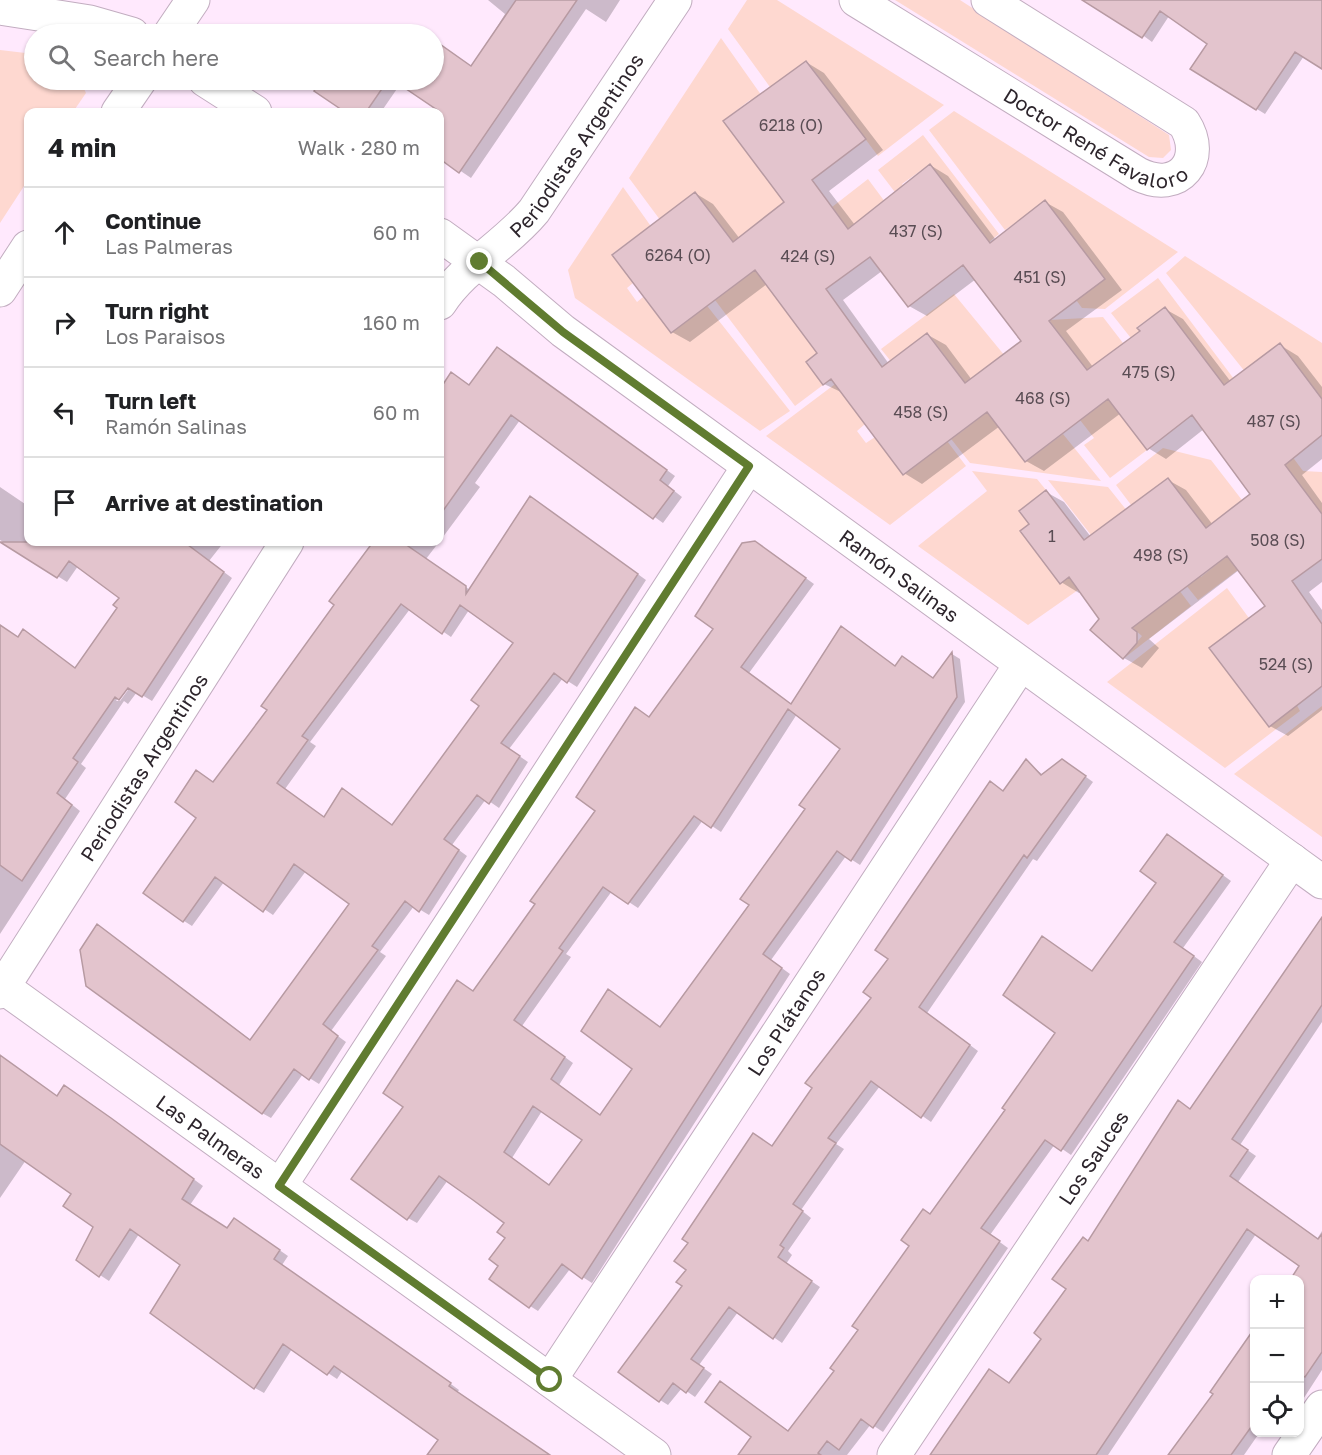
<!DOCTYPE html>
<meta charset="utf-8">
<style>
:root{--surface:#fff;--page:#f2f2f2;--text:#202124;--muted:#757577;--line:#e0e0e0}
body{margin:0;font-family:"Golos Text",sans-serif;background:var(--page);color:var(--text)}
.controls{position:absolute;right:18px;bottom:18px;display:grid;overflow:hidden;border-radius:12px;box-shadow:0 2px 4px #0004}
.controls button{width:54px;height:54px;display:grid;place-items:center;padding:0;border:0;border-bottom:2px solid var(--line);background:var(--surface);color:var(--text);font:30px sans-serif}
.stop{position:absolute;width:18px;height:18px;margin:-14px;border:4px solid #607c30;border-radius:50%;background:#fff}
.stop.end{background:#607c30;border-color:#fff;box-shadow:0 2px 6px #0008}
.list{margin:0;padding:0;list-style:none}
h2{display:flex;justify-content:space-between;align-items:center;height:78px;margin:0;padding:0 24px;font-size:26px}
h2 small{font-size:20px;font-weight:400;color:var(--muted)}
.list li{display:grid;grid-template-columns:39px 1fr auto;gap:18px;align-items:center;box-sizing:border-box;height:90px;padding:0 24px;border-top:2px solid var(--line)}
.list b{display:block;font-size:22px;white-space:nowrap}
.list p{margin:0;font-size:20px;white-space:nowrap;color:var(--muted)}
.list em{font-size:20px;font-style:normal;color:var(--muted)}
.icon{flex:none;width:33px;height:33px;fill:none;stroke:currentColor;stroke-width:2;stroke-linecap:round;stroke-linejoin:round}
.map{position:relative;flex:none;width:1322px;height:1455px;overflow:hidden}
.search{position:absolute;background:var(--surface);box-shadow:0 2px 4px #0004;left:24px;top:24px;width:420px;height:66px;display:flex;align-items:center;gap:15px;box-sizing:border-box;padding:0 21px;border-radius:33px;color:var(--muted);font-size:22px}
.panel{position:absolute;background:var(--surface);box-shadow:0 2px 4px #0004;left:24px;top:108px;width:420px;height:438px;border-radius:12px}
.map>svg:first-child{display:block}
</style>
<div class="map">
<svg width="1322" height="1455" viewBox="0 0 1322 1455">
<rect width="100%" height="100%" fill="#ffe9fd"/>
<path fill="#fed8d0" d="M 747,0 L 777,0 L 944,105 L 878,156 L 807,61 L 779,81 L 780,101 L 728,29 Z
M 895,0 L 960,0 L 1169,135 L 1171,150 L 1163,158 L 1149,157 Z
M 721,38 L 769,106 L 760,113 L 750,100 L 723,121 L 785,202 L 733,242 L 695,192 L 668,213 L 669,232 L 629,178 Z
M 0,50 L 34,54 L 34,80 L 80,80 L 86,93 L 73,112 L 28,112 L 28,180 L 0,223 Z
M 954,111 L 1178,252 L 1105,309 L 1082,308 L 1018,221 L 1005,230 L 929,130 Z
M 923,135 L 999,234 L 989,242 L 930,164 L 902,184 L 912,198 L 904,204 L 878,170 Z
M 868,179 L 894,214 L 875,208 L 848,229 L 832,207 Z
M 623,187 L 660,239 L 649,246 L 639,234 L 612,254 L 633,283 L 627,288 L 637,302 L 643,297 L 671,333 L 698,312 L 697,293 L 790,411 L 760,431 L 575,298 L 568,270 Z
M 1185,256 L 1322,343 L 1322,399 L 1280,344 L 1254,383 L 1166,273 Z
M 755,270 L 793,320 L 820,300 L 819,281 L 853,326 L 806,362 L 823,385 L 795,406 L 715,300 Z
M 1158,278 L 1243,391 L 1234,398 L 1165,307 L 1137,327 L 1147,340 L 1138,347 L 1111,313 Z
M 954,294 L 1014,367 L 965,383 L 928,333 L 900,354 L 901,374 L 881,349 Z
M 1103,317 L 1133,356 L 1124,363 L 1114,350 L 1087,370 L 1049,320 Z
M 871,357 L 865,424 L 857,431 L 866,443 L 875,437 L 938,429 L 966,466 L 890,525 L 766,436 Z
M 1108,399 L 1147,450 L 1110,478 L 1084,445 L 1094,438 L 1080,420 Z
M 987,412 L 1025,462 L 1063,434 L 1101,481 L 970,463 L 941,426 L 949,420 L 960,433 Z
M 1283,444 L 1303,471 L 1322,472 L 1322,514 L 1274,451 Z
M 1163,448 L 1211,460 L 1252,513 L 1233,507 L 1206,528 L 1168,478 L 1141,498 L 1141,518 L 1116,485 Z
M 972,471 L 1037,479 L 1046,490 L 1019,511 L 1029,524 L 1020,531 L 1069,577 L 1078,590 L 1028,625 L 918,546 L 987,491 Z
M 1048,480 L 1108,487 L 1136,522 L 1091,535 Z
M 1227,556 L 1238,570 L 1198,600 L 1177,574 L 1190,564 L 1201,577 Z
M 1170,578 L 1191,606 L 1123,659 L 1142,636 L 1109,608 L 1144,619 L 1171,598 L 1162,586 Z
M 1227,588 L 1254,625 L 1300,711 L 1225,768 L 1107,682 Z
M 1322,706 L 1322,837 L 1234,774 Z"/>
<path fill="#0003" fill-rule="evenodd" d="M 488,0 L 620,0 L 606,22 L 586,9 L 471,178 L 440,157 L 441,112 L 401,83 L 381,112 L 348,112 L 316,90 L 323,80 L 434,80 L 434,40 L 472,67 L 505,14 Z
M 1095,0 L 1322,0 L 1322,68 L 1304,56 L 1265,114 L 1192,69 L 1210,43 L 1169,16 L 1152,42 Z
M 806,62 L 824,73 L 883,150 L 829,191 L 855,225 L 930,165 L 948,176 L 996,240 L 1045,202 L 1063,212 L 1122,290 L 1066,331 L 1093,367 L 1142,331 L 1165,309 L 1183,319 L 1231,382 L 1280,345 L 1298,356 L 1322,387 L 1322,459 L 1302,475 L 1322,503 L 1322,582 L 1309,592 L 1322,610 L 1322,710 L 1288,736 L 1270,726 L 1268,606 L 1239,570 L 1149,639 L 1159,648 L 1142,668 L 1124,658 L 1081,591 L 1079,593 L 1061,582 L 1031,524 L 1046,492 L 1064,502 L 1091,537 L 1168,480 L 1186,490 L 1213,525 L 1252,495 L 1204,429 L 1166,459 L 1148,448 L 1121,413 L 1044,471 L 1026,461 L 1000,426 L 922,484 L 904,473 L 843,393 L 824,384 L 819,353 L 767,284 L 690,342 L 672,332 L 614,255 L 695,193 L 713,204 L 740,239 L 786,203 ZM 882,271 L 909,306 L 927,316 L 976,279 L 1023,342 L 972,380 L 946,345 L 928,335 L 889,364 L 843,300 Z
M 28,328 L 28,339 L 24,336 Z
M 506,354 L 675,476 L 668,486 L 682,497 L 663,523 L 520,420 L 475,483 L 480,487 L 440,541 L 440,442 L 453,423 L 451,406 L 440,398 L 440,392 L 451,374 L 470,386 Z
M 0,487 L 28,506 L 28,542 L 224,542 L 209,561 L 232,578 L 152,701 L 137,692 L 128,704 L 124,701 L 81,764 L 86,768 L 65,799 L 80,811 L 0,934 L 0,667 L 76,669 L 119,608 L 121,598 L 78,566 L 67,582 L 0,540 ZM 131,681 L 133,683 L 120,701 L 116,701 Z
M 539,503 L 646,580 L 577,687 L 563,678 L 509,749 L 528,762 L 499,808 L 486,799 L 452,845 L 467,856 L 429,915 L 414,906 L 380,952 L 386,956 L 331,1031 L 346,1042 L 319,1084 L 303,1074 L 271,1118 L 262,1113 L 106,931 L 252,1041 L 351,904 L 306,871 L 273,915 L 224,882 L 192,926 L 184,921 L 198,817 L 214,783 L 269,709 L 336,604 L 331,601 L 375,542 L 439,542 L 426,559 L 470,590 ZM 410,609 L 451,637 L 469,610 L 516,642 L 481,706 L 393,826 L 325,818 L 285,789 L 316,746 L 310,742 Z
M 764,548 L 814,584 L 749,673 L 792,705 L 896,667 L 934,679 L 952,654 L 960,659 L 965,702 L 860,865 L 846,856 L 771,960 L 790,974 L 592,1283 L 570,1269 L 538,1311 L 530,1306 L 500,1266 L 507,1238 L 506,1222 L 448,1180 L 417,1223 L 408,1218 L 405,1107 L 474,992 L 537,904 L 597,811 L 650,718 L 715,629 ZM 797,714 L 842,748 L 751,905 L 661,1028 L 601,1116 L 559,1085 L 573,1063 L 522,1026 L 571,957 L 566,954 L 612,891 L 638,908 L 703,820 L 721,832 ZM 542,1111 L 584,1140 L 550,1186 L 512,1158 Z
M 1026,761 L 1043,775 L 1071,766 L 1093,782 L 1037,861 L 1033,859 L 927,1013 L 978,1051 L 931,1122 L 880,1086 L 836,1144 L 844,1149 L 801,1210 L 811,1218 L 788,1251 L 792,1255 L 786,1264 L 820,1287 L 782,1343 L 738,1312 L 699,1365 L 712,1374 L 695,1397 L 682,1388 L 668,1405 L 660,1400 L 684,1286 L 873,997 L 890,958 L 999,788 L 1004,792 Z
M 1176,841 L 1231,881 L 1183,948 L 1202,962 L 1071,1155 L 1055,1144 L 990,1235 L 1008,1248 L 883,1432 L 871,1424 L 847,1455 L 740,1455 L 753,1437 L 721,1383 L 790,1432 L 836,1370 L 931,1215 L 1007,1110 L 1057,1033 L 1092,972 L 1158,882 Z
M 1322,947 L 1322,1022 L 1240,1145 L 1256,1156 L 1238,1182 L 1317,1239 L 1322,1231 L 1322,1370 L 1300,1404 L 1300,1280 L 1290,1280 L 1300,1265 L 1256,1234 L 1108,1455 L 932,1455 L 1010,1384 L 1043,1338 L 1089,1242 L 1187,1107 L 1191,1110 Z
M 0,1076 L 58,1097 L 74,1092 L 203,1186 L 190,1205 L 228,1230 L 243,1225 L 288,1256 L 282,1265 L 429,1368 L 459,1390 L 457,1393 L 547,1455 L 429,1455 L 440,1440 L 343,1370 L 337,1379 L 292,1349 L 264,1393 L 255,1388 L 152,1313 L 182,1264 L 139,1234 L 109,1281 L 100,1275 L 78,1259 L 95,1226 L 73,1193 L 26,1160 L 0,1198 Z
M 1254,1331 L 1254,1432 L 1260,1432 L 1244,1455 L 1170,1455 L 1215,1394 L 1212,1392 Z
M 1268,1432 L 1280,1432 L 1277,1437 Z"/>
<path fill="#e3c4cd" stroke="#b79aa2" stroke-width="1.5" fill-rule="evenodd" d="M 516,0 L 577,0 L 459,173 L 440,159 L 440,112 L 393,80 L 434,80 L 434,40 L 471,66 Z
M 1082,0 L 1322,0 L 1322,69 L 1295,52 L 1256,110 L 1190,69 L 1207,44 L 1160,11 L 1142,38 Z
M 806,61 L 866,139 L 812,180 L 848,229 L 930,164 L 990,243 L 1045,200 L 1105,279 L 1049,321 L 1087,370 L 1140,331 L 1137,328 L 1165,307 L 1224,385 L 1280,343 L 1322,399 L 1322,435 L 1285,465 L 1322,514 L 1322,559 L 1292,581 L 1322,624 L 1322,686 L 1269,727 L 1209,648 L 1265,606 L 1227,556 L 1132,628 L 1137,632 L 1137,643 L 1123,659 L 1090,630 L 1099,619 L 1069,577 L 1060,584 L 1020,531 L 1029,524 L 1019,511 L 1046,490 L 1084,540 L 1168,478 L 1206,528 L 1250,494 L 1192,415 L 1147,450 L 1108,399 L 1025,462 L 987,412 L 903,475 L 831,379 L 823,385 L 806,362 L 817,353 L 755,270 L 671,333 L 612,255 L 695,192 L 733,242 L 784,202 L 723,121 ZM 870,257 L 908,307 L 963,265 L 1021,341 L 965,383 L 927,333 L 882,367 L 826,289 Z
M 321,80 L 388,80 L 366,112 L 345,112 L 314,91 Z
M 497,347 L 667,470 L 660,480 L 674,491 L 653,519 L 511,415 L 440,515 L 440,389 L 451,372 L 469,385 Z
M 530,496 L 638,574 L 567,683 L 554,673 L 501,743 L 520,756 L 489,804 L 477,795 L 444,839 L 459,850 L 419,912 L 405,901 L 372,946 L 378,950 L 323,1024 L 338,1036 L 309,1080 L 294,1069 L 262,1114 L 86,986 L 80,950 L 97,924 L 250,1040 L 349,904 L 294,864 L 263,912 L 215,877 L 183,922 L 143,893 L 196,818 L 175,802 L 196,770 L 213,782 L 267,710 L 261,706 L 334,605 L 329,601 L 373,542 L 402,542 L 466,586 L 466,594 ZM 401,604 L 442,634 L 460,605 L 513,643 L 471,700 L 479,706 L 392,825 L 342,788 L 324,817 L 277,783 L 308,740 L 302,736 Z
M 755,541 L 806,578 L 741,667 L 791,704 L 841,626 L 895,666 L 902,656 L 933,678 L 952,652 L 957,697 L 851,861 L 837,851 L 763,954 L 782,968 L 582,1279 L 562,1264 L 529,1308 L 489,1279 L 498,1266 L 489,1259 L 505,1238 L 497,1232 L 504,1223 L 473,1200 L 439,1176 L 407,1220 L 351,1179 L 403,1107 L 383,1093 L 457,980 L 473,991 L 535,904 L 530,901 L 595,811 L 576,797 L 635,707 L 649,717 L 713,629 L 695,616 L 742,543 ZM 788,709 L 840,749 L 799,805 L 805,809 L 740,899 L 749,905 L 660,1027 L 608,989 L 581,1031 L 632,1069 L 600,1115 L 551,1079 L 565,1057 L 514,1020 L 563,951 L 559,948 L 603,887 L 628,904 L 694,816 L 711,828 ZM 533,1106 L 582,1140 L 549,1185 L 504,1152 Z
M 0,542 L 184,542 L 224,572 L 142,697 L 128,688 L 119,700 L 115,697 L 73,758 L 78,762 L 57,793 L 72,805 L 22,881 L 0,865 L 0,625 L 18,637 L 23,629 L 75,668 L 117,608 L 113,605 L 119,598 L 69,561 L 57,578 Z
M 1026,759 L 1041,775 L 1062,759 L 1086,776 L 1027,858 L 1024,855 L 919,1007 L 970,1045 L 921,1118 L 871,1081 L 828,1138 L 836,1143 L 793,1204 L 803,1211 L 780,1245 L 784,1248 L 778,1257 L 812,1281 L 773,1339 L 729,1307 L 691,1359 L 704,1368 L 686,1393 L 673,1383 L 659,1402 L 618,1372 L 682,1286 L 676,1282 L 686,1270 L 674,1261 L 688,1243 L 682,1239 L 753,1133 L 772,1146 L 812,1088 L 805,1083 L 871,998 L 863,992 L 888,959 L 875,950 L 990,781 L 1003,791 Z
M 1167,834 L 1223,875 L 1174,942 L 1194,956 L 1061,1151 L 1045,1140 L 981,1228 L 1000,1241 L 873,1428 L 861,1419 L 839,1450 L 827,1441 L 818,1453 L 821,1455 L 738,1455 L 751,1437 L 705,1402 L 720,1381 L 788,1431 L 834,1371 L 830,1368 L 858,1330 L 852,1326 L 909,1246 L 901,1240 L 923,1209 L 930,1214 L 1005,1110 L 1002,1108 L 1055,1033 L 1003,995 L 1042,936 L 1092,971 L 1156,883 L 1140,871 Z
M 1322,917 L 1322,1005 L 1232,1139 L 1248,1150 L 1230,1176 L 1318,1239 L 1322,1234 L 1322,1352 L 1305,1377 L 1299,1373 L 1299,1280 L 1290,1280 L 1299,1266 L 1247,1229 L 1096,1455 L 930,1455 L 989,1369 L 1009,1383 L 1041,1339 L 1034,1333 L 1066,1289 L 1052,1279 L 1083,1237 L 1088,1241 L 1178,1100 L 1190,1109 Z
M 0,1055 L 57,1096 L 64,1085 L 111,1118 L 194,1179 L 182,1199 L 227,1228 L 234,1218 L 280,1250 L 274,1259 L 451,1383 L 449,1386 L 550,1455 L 427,1455 L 438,1440 L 334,1366 L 327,1375 L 283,1344 L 254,1389 L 165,1324 L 150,1313 L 180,1265 L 130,1229 L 99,1277 L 76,1260 L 93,1227 L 63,1206 L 71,1194 L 0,1144 Z
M 1254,1329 L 1254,1423 L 1231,1455 L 1168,1455 L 1213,1394 L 1210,1392 Z"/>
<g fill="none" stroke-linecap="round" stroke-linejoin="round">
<defs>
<g id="minor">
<path id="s1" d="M 856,0 L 1138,174 C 1180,195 1207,158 1184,123 L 988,0"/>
<path d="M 0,8 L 90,22 L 132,34"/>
<path d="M 170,34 L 193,0"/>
<path d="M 205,80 L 255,112"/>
<path d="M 118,112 L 140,80"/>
<path id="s2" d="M 440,235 L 504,281 L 563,331 L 1322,882"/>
<path d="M 0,290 L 28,247"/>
<path id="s3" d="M 440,303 C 464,266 505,246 534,211 L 675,0"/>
<path id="s4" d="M 3,987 L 654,1455"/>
<path id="s5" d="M 0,992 L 287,542"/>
<path d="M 280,1186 L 749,466"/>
<path id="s6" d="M 550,1380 L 1021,664"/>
<path id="s7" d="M 894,1455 L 1292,860"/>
<path d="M 1289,1455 L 1322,1407"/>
</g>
</defs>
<use href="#minor" stroke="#c2adc0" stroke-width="35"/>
<use href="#minor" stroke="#fff" stroke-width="33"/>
</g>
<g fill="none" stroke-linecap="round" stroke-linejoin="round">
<path stroke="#607c30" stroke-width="8" d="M 480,262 L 563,332 L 749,466 L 279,1186 L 550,1380"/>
</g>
<g text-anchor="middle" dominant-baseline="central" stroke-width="6" stroke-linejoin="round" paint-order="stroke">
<g font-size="16" fill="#5a4d54">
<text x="791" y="125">6218 (O)</text>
<text x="916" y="231">437 (S)</text>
<text x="678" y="255">6264 (O)</text>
<text x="808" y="256">424 (S)</text>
<text x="1040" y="277">451 (S)</text>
<text x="1149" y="372">475 (S)</text>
<text x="1043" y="398">468 (S)</text>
<text x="921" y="412">458 (S)</text>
<text x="1274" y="421">487 (S)</text>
<text x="1052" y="536">1</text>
<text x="1278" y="540">508 (S)</text>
<text x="1161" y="555">498 (S)</text>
<text x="1286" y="664">524 (S)</text>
</g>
<g font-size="20" fill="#2d252c" stroke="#ffe9fd">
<text stroke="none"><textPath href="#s1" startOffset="279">Doctor René Favaloro</textPath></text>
<text stroke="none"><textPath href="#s3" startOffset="210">Periodistas Argentinos</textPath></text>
<text stroke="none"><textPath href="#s2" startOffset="572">Ramón Salinas</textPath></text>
<text stroke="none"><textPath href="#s5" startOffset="267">Periodistas Argentinos</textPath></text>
<text stroke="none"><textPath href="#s6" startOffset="429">Los Plátanos</textPath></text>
<text stroke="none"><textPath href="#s4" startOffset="256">Las Palmeras</textPath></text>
<text stroke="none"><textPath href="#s7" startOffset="358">Los Sauces</textPath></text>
</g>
</g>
</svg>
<div class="controls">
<button>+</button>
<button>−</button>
<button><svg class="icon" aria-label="locate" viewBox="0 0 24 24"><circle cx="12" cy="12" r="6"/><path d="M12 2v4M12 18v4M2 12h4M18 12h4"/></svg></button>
</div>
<div class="stop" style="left:550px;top:1380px"></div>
<div class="stop end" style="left:480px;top:262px"></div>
<div class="search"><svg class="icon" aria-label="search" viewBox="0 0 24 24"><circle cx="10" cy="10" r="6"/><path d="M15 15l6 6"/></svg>Search here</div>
<section class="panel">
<h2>4 min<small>Walk · 280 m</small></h2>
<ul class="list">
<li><svg class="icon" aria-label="ahead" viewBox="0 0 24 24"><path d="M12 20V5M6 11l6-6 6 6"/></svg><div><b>Continue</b><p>Las Palmeras</p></div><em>60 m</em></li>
<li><svg class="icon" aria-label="right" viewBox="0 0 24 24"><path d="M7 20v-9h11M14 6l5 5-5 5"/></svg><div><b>Turn right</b><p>Los Paraisos</p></div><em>160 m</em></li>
<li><svg class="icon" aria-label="left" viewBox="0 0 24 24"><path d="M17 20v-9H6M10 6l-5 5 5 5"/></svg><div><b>Turn left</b><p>Ramón Salinas</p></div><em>60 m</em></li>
<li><svg class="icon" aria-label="arrive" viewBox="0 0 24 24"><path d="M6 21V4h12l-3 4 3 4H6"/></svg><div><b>Arrive at destination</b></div></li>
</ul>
</section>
</div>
